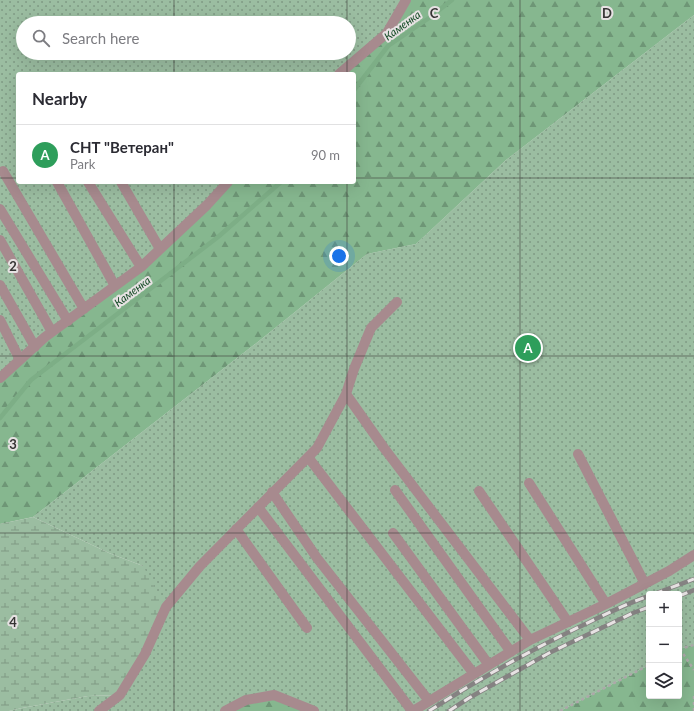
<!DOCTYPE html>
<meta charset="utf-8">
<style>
:root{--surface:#fff;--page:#f2f2f3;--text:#2b2b33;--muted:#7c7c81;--line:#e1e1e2;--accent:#b45309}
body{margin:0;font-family:Lato,sans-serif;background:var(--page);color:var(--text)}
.controls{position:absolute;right:12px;bottom:12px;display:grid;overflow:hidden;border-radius:4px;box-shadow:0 4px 16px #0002}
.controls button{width:36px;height:36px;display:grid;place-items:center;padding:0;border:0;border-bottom:1px solid var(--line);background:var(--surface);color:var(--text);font:20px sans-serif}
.you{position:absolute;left:339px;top:256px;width:14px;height:14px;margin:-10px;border:3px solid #fff;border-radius:50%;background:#1a73e8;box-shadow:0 0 0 6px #1a73e833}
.badge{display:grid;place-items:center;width:26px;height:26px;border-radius:50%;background:var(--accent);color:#fff;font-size:13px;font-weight:700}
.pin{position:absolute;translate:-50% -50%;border:2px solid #fff;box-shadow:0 1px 4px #0006}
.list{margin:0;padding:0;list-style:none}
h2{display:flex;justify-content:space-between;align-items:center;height:52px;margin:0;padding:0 16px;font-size:17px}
h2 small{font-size:13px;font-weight:400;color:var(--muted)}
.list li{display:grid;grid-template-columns:26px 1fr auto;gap:12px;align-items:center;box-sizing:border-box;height:60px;padding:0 16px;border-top:1px solid var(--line)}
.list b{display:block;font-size:15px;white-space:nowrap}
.list p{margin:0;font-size:13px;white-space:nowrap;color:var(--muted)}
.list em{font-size:13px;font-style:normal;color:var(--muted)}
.icon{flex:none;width:22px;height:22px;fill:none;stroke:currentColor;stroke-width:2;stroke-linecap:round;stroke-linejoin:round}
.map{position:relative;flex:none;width:694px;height:711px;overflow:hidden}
.search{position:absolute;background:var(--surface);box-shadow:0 4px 16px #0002;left:16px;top:16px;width:340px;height:44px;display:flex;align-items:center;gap:10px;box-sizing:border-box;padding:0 14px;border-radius:22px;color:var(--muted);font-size:15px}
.panel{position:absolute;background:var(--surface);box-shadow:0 4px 16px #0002;left:16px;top:72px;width:340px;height:112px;border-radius:4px}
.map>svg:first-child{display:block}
</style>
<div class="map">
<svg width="694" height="711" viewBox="0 0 694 711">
<defs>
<pattern id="grass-dots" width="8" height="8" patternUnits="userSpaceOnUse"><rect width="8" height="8" fill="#9bbda1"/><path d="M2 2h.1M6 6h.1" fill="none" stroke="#7f9a84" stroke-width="1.8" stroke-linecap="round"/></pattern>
<pattern id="forest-firs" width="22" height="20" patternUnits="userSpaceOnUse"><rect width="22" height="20" fill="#86b78f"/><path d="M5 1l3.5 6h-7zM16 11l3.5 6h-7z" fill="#6e9676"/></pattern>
<pattern id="wetland-marsh" width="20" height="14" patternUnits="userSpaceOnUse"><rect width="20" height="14" fill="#9bbda1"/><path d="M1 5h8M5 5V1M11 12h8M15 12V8" fill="none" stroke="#7f9a84"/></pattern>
</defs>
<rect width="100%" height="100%" fill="#e7e2e3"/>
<path fill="url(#grass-dots)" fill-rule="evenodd" d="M 0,0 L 406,0 L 387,33 L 339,74 L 18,74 L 18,182 L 228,182 L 141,267 L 0,378 ZM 23,23 L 349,23 L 349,53 L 23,53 Z
M 694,15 L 694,645 L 679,649 L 679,594 L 649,594 L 649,665 L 560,711 L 9,711 L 22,708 L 88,696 L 120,695 L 143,566 L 109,553 L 33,517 L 259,341 L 367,254 L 416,244 L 506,160 Z"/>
<path fill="url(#forest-firs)" d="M 406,0 L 694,0 L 694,15 L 506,160 L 416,244 L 367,254 L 259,341 L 33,517 L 0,524 L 0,378 L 141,267 L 228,182 L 354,182 L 354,74 L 339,74 L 387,33 Z
M 694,645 L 694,711 L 560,711 L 649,665 L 649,696 L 679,696 L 679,649 Z
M 274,695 L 314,711 L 225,711 Z"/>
<path fill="url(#wetland-marsh)" d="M 33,517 L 109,553 L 143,566 L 166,607 L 120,695 L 88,696 L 22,708 L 9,711 L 0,711 L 0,524 Z"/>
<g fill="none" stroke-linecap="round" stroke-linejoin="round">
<path stroke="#7dae86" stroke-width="4.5" d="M 354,90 L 388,46 L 429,18 L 452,0
M 0,418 L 31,380 L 218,237 L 281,182"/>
<path stroke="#ada9aa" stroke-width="2.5" stroke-dasharray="3 3" stroke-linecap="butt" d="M 679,649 L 694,645
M 680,649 L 694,670
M 560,711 L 649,665
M 694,711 L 694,693"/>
<path stroke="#a78a8e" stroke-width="10" d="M 339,74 L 387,33 L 406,0
M 3,171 L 84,309
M 57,182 L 115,286
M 88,182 L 141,267
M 121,182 L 160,249
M 0,209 L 68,321
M 0,240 L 52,332
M 0,285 L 35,347
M 0,320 L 20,360
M 0,378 L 45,337 L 141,267 L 207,205 L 228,182
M 346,394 L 384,448 L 530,640
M 578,454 L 645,584
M 308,457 L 474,674
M 529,483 L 606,604
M 395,490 L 511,652
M 479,491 L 568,622
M 272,492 L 317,558 L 429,701
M 258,507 L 412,711
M 236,529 L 307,628
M 393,533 L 489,665
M 99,711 L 120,695 L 145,654 L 166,607 L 200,566 L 317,448 L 346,394 L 354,369 L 371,328 L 397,302
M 225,711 L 246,700 L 274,695 L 314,711
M 413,711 L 530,640 L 606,604 L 669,571 L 694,555"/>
<defs>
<path id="rail" d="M 654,594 L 694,579
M 679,596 L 694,590
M 429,711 C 477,680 527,652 579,627 C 602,616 625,604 649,596
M 449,711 L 469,698 L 549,653 L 633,613 L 649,607"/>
</defs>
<use href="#rail" stroke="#858282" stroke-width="4.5"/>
<use href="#rail" stroke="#e7e2e3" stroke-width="3" stroke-dasharray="9" stroke-linecap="butt"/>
</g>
<path fill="none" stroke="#363434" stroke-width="1" stroke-opacity="0.55" d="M 174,0 L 174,23M 347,0 L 347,23M 520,0 L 520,711M 174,53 L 174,74M 347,53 L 347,74M 0,178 L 18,178M 354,178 L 694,178M 174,182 L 174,711M 347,182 L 347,711M 0,356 L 694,356M 0,533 L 694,533"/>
<g text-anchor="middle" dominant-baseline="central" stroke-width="4" stroke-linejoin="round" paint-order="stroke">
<g font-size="11" font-style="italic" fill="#0f4721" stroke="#e7e2e3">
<text transform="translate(402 25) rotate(-36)">Каменка</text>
<text transform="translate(132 291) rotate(-37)">Каменка</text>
</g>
</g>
<g font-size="13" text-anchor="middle" font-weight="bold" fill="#363434" stroke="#e7e2e3" stroke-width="4" stroke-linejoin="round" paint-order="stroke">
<text x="434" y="18">C</text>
<text x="607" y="18">D</text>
<text x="13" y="271">2</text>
<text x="13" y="449">3</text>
<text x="13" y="627">4</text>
</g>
</svg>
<div class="controls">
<button>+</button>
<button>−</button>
<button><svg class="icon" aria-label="layers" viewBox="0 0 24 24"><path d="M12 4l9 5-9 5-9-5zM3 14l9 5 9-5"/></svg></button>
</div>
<div class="you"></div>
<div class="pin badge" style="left:528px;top:348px;background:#2e9e5b">A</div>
<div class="search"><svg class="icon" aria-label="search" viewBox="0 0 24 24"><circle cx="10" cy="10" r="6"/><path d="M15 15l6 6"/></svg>Search here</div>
<section class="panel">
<h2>Nearby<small></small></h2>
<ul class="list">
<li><span class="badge" style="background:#2e9e5b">A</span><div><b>СНТ &quot;Ветеран&quot;</b><p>Park</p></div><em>90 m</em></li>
</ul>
</section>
</div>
